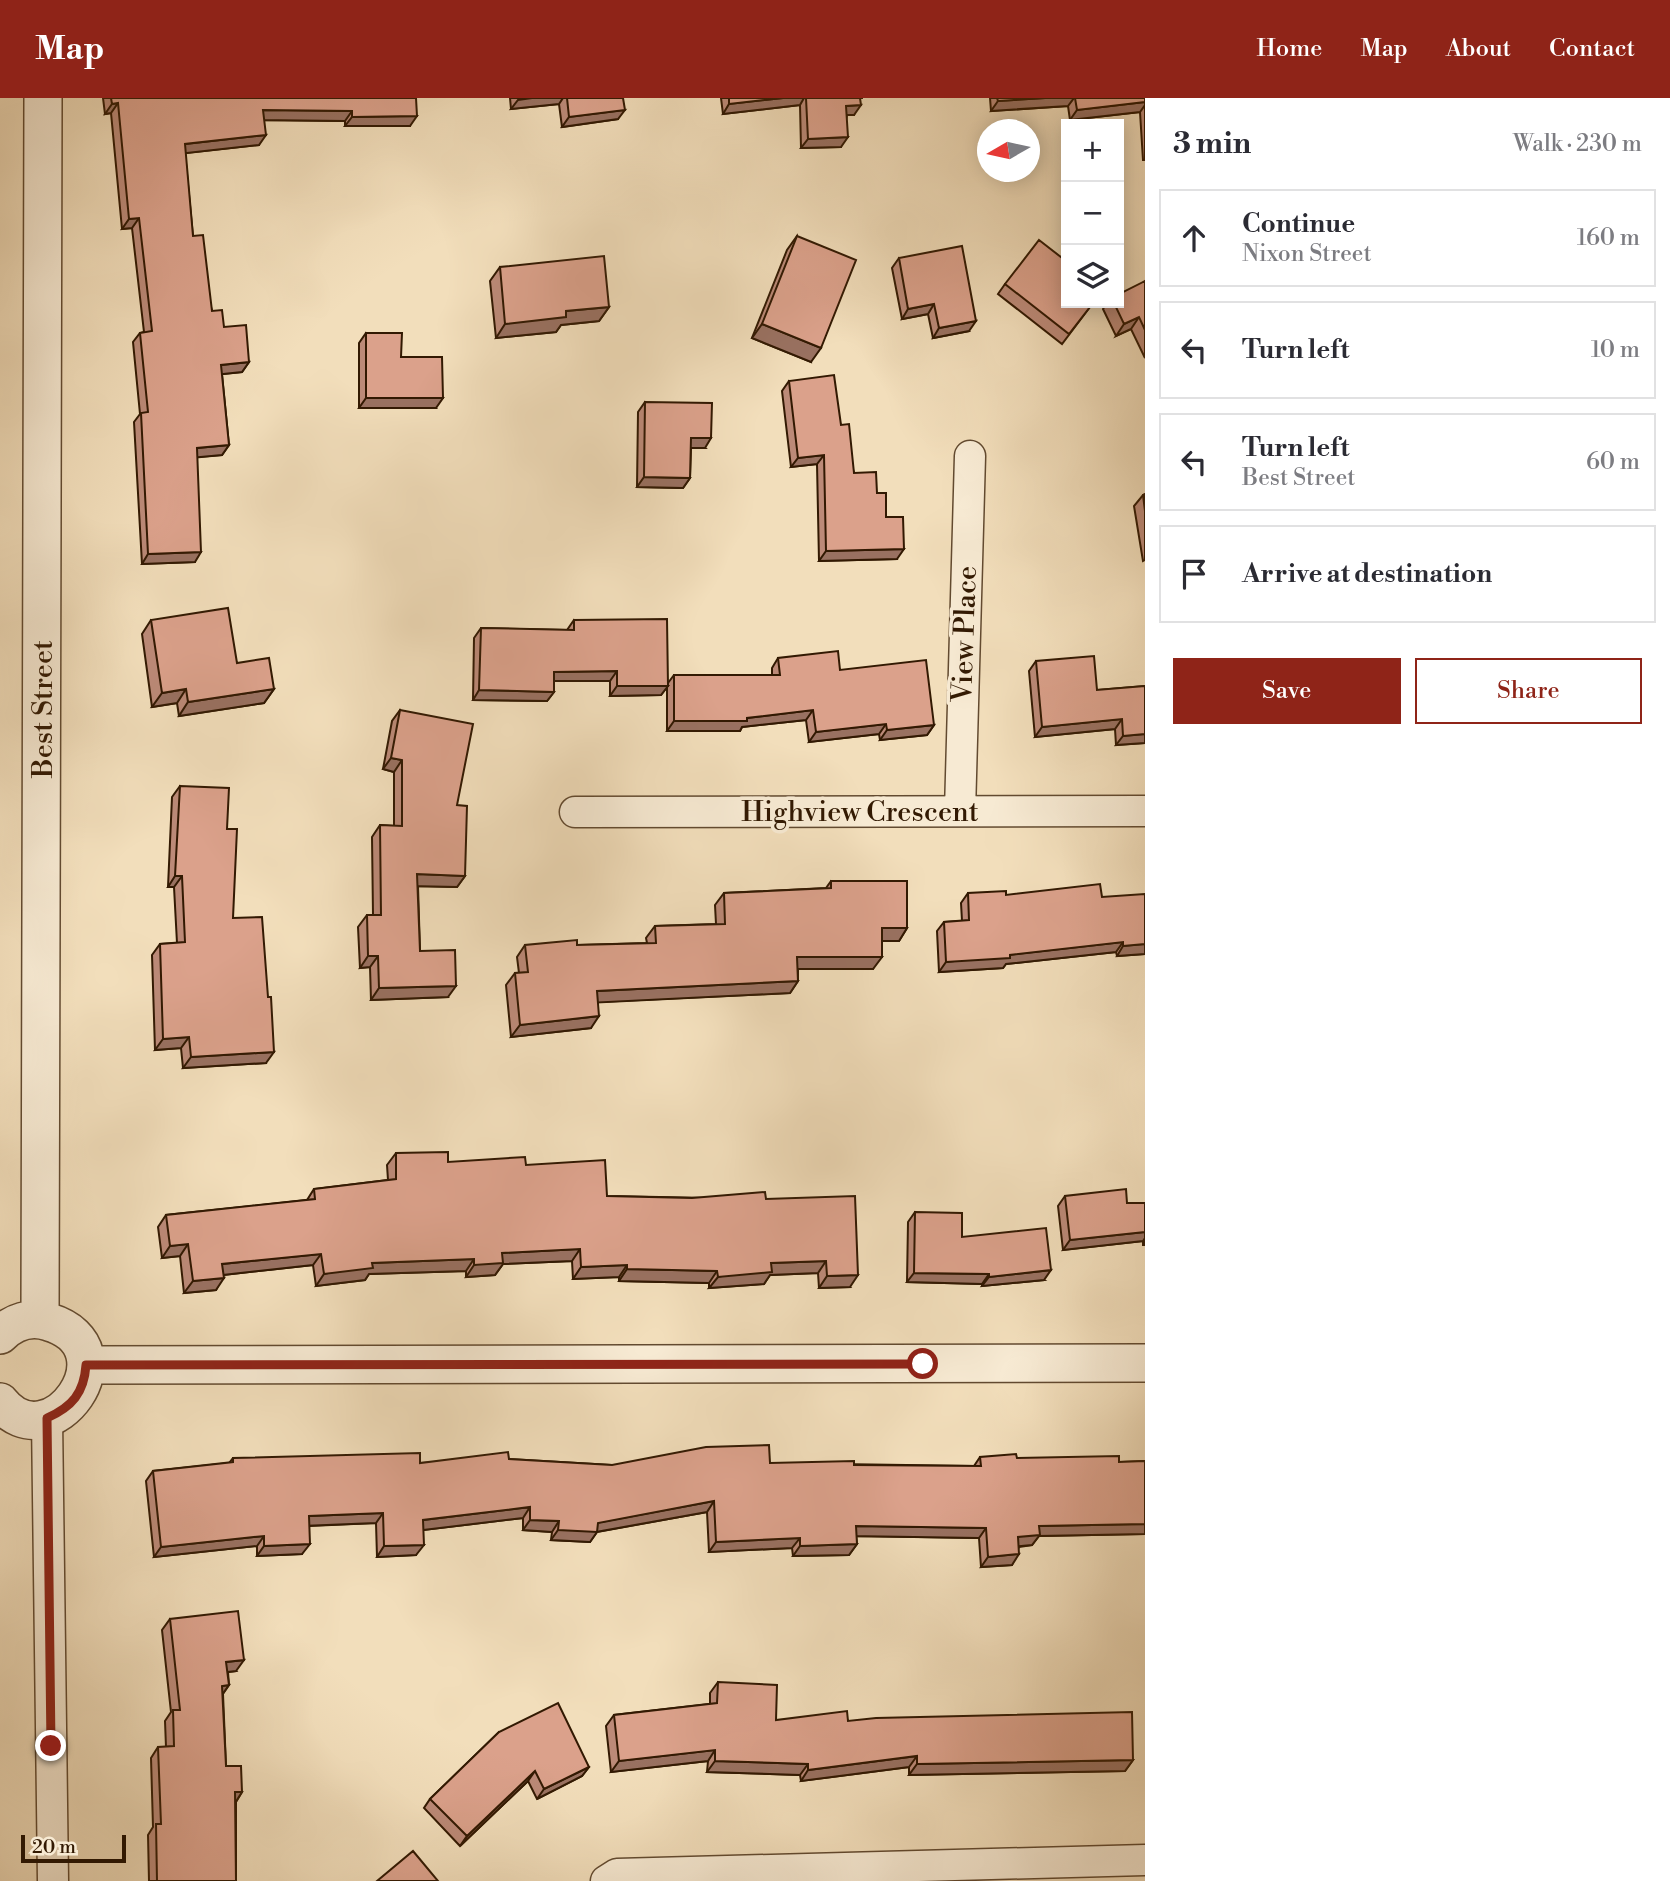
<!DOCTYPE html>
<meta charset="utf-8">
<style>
:root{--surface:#fff;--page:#f2f2f3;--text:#2b2b33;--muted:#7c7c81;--line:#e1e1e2;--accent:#8f2418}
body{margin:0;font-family:"Libre Bodoni",serif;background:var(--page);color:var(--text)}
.controls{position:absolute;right:21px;top:21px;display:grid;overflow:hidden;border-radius:0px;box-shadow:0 4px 18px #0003}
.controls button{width:63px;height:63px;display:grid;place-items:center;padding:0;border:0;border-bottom:2px solid var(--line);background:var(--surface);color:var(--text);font:35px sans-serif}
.compass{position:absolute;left:977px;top:21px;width:63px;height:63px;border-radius:50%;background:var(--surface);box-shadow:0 4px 18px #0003;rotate:261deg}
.scale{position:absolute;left:21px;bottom:18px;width:105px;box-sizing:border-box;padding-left:7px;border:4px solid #321902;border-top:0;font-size:19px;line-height:24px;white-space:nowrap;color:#321902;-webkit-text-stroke:5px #f7ead3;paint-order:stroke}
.stop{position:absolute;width:21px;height:21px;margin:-16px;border:5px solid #8f2418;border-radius:50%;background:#fff}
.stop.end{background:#8f2418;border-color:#fff;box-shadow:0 2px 7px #0008}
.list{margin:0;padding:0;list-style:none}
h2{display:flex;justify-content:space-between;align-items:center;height:91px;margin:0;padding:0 28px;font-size:30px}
h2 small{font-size:23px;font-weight:400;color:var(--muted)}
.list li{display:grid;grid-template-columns:46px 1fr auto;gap:21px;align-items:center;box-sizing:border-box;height:98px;margin:0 14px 14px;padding:0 14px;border:2px solid var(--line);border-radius:0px}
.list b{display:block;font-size:26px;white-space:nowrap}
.list p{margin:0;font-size:23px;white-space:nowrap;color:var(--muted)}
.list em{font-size:23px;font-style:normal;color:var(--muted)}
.actions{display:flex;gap:14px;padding:21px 28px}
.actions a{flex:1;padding:16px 0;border:2px solid var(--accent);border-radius:0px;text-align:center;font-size:24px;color:var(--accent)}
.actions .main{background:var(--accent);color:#fff}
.icon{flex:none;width:38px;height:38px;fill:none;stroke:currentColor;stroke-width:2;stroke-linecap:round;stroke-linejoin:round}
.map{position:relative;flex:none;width:1145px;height:1783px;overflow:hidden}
header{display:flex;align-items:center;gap:42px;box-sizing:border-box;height:98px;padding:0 35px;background:var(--accent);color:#fff}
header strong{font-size:33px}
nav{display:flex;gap:38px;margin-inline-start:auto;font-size:24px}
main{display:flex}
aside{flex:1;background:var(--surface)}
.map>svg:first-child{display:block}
</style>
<header>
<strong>Map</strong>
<nav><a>Home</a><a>Map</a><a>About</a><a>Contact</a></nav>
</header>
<main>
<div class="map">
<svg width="1145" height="1783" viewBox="0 0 1145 1783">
<rect width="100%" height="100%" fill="#f2debb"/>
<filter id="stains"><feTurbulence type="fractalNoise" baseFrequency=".00286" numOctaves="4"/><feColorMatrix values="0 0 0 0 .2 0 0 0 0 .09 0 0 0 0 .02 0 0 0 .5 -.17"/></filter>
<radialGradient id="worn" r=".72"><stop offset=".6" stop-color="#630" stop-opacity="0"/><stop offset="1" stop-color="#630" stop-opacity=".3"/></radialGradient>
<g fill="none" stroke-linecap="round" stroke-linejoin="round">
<defs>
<path id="minor" d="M 960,713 L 970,358
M 575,714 L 1145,713
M 47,1320 L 53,1783
M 606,1783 L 617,1776 L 1145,1762"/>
<path id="tertiary" d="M 40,1221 L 43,0
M 0,1237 C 13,1224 31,1218 49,1224 C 135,1250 50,1367 0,1304
M 86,1267 L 1145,1265"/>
</defs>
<use href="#minor" stroke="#624a30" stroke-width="33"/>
<use href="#tertiary" stroke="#624a30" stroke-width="40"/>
<use href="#minor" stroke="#f7ead3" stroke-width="30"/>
<use href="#tertiary" stroke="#f7ead3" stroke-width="37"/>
</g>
<path fill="#bc8a78" stroke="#321902" stroke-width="2" d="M 103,0 L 416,0 L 410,28 L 345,28 L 345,23 L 264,22 L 259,47 L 185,55 L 193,138 L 212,213 L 249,264 L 242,274 L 222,276 L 229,347 L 222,357 L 197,359 L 195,464 L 142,466 L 134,324 L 140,316 L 133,244 L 140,235 L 144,234 L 132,130 L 122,131 L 111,15 L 105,16 Z
M 510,0 L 623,0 L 618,21 L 562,29 L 559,6 L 511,11 Z
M 721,0 L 863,0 L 860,0 L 854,17 L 847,17 L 841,49 L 801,50 L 800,7 L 723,16 Z
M 990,0 L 1145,0 L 1145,62 L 1143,62 L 1140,14 L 1070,22 L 1068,8 L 991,13 Z
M 797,138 L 811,264 L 752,240 L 787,152 Z
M 899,160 L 969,233 L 933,240 L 928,216 L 902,221 L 892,170 Z
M 500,169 L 609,209 L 599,223 L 561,227 L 556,234 L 496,240 L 490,183 Z
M 1145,183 L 1145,260 L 1131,231 L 1116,238 L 1103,211 L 1107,205 L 1119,205 Z
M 1005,186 L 1093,205 L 1062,246 L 998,196 Z
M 366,235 L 401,259 L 436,310 L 359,310 L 359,245 Z
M 789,283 L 841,327 L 854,375 L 877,395 L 897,461 L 819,463 L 817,366 L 791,369 L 782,293 Z
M 645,304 L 705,350 L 691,350 L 690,380 L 683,390 L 637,389 L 638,314 Z
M 1145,396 L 1145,462 L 1143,463 L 1134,408 L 1143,397 Z
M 151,522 L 237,565 L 274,591 L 264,605 L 179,618 L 177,605 L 152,609 L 142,536 Z
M 574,522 L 668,585 L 674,577 L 772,577 L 772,570 L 778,560 L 840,572 L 934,627 L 927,637 L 880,642 L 879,636 L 809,644 L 806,622 L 742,629 L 740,633 L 667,633 L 667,589 L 661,597 L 610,598 L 610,583 L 554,583 L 554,594 L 547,603 L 473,602 L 474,540 L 481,530 L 567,532 Z
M 1036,563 L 1097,592 L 1145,588 L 1145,645 L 1116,647 L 1115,631 L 1035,639 L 1029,573 Z
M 400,612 L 457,707 L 465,778 L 457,789 L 418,788 L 420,853 L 448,899 L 371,902 L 370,869 L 360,870 L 358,829 L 367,817 L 373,817 L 372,739 L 380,727 L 394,728 L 394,674 L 383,671 L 392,623 Z
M 180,688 L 227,731 L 233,820 L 266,965 L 183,970 L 181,950 L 155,952 L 152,857 L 160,846 L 177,845 L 174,789 L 168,789 L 172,699 Z
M 831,783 L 907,830 L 899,843 L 882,843 L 873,871 L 798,871 L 798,883 L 790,895 L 598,904 L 591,930 L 511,939 L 506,887 L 515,875 L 519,875 L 517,859 L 525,847 L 577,847 L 647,845 L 646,840 L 655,828 L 716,826 L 715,807 L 724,795 L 826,790 Z
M 968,795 L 1006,797 L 1102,799 L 1145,856 L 1117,858 L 1116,854 L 1006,866 L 1003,870 L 939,874 L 937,833 L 944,824 L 962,823 L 961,805 Z
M 396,1055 L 448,1064 L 526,1067 L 607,1098 L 766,1101 L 850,1189 L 819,1190 L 818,1175 L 770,1177 L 764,1186 L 709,1190 L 709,1185 L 619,1183 L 619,1179 L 573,1181 L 572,1163 L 503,1166 L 495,1177 L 466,1179 L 466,1173 L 369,1176 L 365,1182 L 316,1188 L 313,1167 L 223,1177 L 216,1192 L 184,1195 L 180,1158 L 162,1160 L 158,1129 L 166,1117 L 307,1102 L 314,1091 L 388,1082 L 387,1067 Z
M 1065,1098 L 1127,1105 L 1145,1105 L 1145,1147 L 1143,1147 L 1143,1143 L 1063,1152 L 1058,1108 Z
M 915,1114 L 962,1139 L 1044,1182 L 982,1188 L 982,1186 L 907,1184 L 908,1124 Z
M 980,1359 L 1119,1364 L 1145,1363 L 1145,1436 L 1039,1438 L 1032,1447 L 1019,1449 L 1012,1467 L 981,1469 L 979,1440 L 856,1438 L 857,1446 L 849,1457 L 793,1458 L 792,1450 L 709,1454 L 707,1414 L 597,1434 L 590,1444 L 551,1442 L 552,1434 L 523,1432 L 523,1420 L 423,1432 L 416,1457 L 377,1459 L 376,1425 L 309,1428 L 302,1456 L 257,1458 L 257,1448 L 154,1459 L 146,1383 L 153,1373 L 229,1365 L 233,1360 L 420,1365 L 509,1361 L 612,1367 L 770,1365 L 974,1368 Z
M 170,1521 L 236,1573 L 228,1574 L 229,1587 L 223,1596 L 226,1668 L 242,1694 L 236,1704 L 236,1783 L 149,1783 L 148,1737 L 153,1729 L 151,1660 L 158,1649 L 166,1649 L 165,1623 L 171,1614 L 162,1532 Z
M 718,1584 L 776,1622 L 848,1623 L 1133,1662 L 1125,1673 L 909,1677 L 909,1669 L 801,1683 L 800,1677 L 707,1674 L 708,1663 L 611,1674 L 606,1628 L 614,1617 L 710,1606 L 710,1595 Z
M 499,1634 L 589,1669 L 582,1678 L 537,1701 L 528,1683 L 460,1748 L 424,1710 L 430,1701 Z"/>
<path fill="#997161" stroke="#321902" stroke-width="2" d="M 532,0 L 563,0 L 559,6 L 511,11 L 518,2 Z
M 783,0 L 804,0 L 800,7 L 723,16 L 729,6 Z
M 1045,0 L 1074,0 L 1068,8 L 991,13 L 998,3 Z
M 1145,4 L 1145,7 L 1140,14 L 1070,22 L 1077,12 Z
M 118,5 L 111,15 L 105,16 L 112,6 Z
M 861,7 L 854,17 L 839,17 L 846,8 Z
M 263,12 L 352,13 L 345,23 L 256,22 Z
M 625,12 L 618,21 L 562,29 L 569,19 Z
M 417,18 L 410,28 L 345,28 L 352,19 Z
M 266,37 L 259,47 L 178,56 L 185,46 Z
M 848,39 L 841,49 L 801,50 L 808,41 Z
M 139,120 L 132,130 L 122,131 L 129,121 Z
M 934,206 L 928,216 L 902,221 L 908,211 Z
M 609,209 L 599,223 L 561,227 L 556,234 L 496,240 L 505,226 L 566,213 Z
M 1139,219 L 1131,231 L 1116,238 L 1124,226 Z
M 976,223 L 969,233 L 933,240 L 939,230 Z
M 762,226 L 821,250 L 811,264 L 752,240 Z
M 249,264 L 242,274 L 214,277 L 221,267 Z
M 366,300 L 443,300 L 436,310 L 359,310 Z
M 691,340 L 711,340 L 705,350 L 684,350 Z
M 229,347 L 222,357 L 190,360 L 197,350 Z
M 824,357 L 817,366 L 791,369 L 798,360 Z
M 644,379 L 690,380 L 683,390 L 637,389 Z
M 904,451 L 897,461 L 819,463 L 826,453 Z
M 201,454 L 195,464 L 142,466 L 148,456 Z
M 617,573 L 610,583 L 548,583 L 554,574 Z
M 617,588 L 668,588 L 661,597 L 610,598 Z
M 186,591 L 177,605 L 152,609 L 162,595 Z
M 274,591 L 264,605 L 179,618 L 188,604 Z
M 479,592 L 554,594 L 547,603 L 473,602 Z
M 813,612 L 806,622 L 742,629 L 740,633 L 667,633 L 674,623 L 747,620 Z
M 1122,621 L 1115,631 L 1035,639 L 1042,629 Z
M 886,626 L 879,636 L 809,644 L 816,634 Z
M 934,627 L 927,637 L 880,642 L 887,632 Z
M 1145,636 L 1145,645 L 1116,647 L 1123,638 Z
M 391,660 L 402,662 L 394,674 L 383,671 Z
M 417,776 L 465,778 L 457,789 L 409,788 Z
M 175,778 L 182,778 L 174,789 L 168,789 Z
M 882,830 L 907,830 L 899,843 L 873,843 Z
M 1123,844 L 1116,854 L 1006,866 L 1003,870 L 939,874 L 946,864 Z
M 1145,846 L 1145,856 L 1117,858 L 1123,848 Z
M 368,858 L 378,858 L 370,869 L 360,870 Z
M 797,859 L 882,859 L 873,871 L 788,871 Z
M 798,883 L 790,895 L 588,905 L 597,893 Z
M 456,888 L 448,899 L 371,902 L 379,890 Z
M 599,918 L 591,930 L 511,939 L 520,927 Z
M 189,939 L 181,950 L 155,952 L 163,941 Z
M 274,954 L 266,965 L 183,970 L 191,959 Z
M 1145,1134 L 1145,1140 L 1143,1143 L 1063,1152 L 1070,1142 Z
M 188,1146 L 180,1158 L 162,1160 L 170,1148 Z
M 580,1151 L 572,1163 L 503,1166 L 495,1177 L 466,1179 L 474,1167 L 502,1155 Z
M 321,1156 L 313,1167 L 214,1178 L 222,1166 Z
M 474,1161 L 466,1173 L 369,1176 L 365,1182 L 316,1188 L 324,1176 L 372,1165 Z
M 826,1163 L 818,1175 L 770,1177 L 764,1186 L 709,1190 L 718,1179 L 771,1165 Z
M 627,1167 L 619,1179 L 573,1181 L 581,1169 Z
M 627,1171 L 717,1173 L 709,1185 L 619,1183 Z
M 1051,1172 L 1044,1182 L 982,1188 L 989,1179 Z
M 914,1175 L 989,1176 L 982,1186 L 907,1184 Z
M 858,1177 L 850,1189 L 819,1190 L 827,1178 Z
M 224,1180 L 216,1192 L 184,1195 L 193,1183 Z
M 714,1403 L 707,1414 L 596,1434 L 597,1434 L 590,1444 L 551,1442 L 558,1432 Z
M 530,1409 L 523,1420 L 415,1433 L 423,1422 Z
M 383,1415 L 376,1425 L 302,1428 L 309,1418 Z
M 530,1422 L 559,1423 L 552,1434 L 523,1432 Z
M 1145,1426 L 1145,1436 L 1039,1438 L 1032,1447 L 1010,1449 L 1018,1439 L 1039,1428 Z
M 856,1428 L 986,1430 L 979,1440 L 849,1438 Z
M 264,1438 L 257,1448 L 154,1459 L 161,1449 Z
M 800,1440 L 792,1450 L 709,1454 L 716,1444 Z
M 310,1446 L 302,1456 L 257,1458 L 264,1448 Z
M 857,1446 L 849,1457 L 793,1458 L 800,1448 Z
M 424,1447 L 416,1457 L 377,1459 L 384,1448 Z
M 1019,1456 L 1012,1467 L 981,1469 L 988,1459 Z
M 244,1562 L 236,1573 L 219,1575 L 226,1564 Z
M 229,1587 L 221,1598 L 222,1588 Z
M 715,1652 L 708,1663 L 611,1674 L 619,1663 Z
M 917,1658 L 909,1669 L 801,1683 L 808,1672 Z
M 1133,1662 L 1125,1673 L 909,1677 L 917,1666 Z
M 715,1663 L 808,1666 L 800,1677 L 707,1674 Z
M 589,1669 L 582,1678 L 537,1701 L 544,1691 Z
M 535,1673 L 528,1683 L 460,1748 L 467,1738 Z
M 235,1694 L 242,1694 L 235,1705 Z"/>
<path fill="#dba18b" stroke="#321902" stroke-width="2" d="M 111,0 L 416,0 L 417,18 L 352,19 L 352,13 L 263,12 L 266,37 L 185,46 L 193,138 L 203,137 L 212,213 L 222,212 L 224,229 L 246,227 L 249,264 L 221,267 L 229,347 L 197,350 L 201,454 L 148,456 L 141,315 L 148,314 L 140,235 L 152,233 L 139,120 L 129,121 L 118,5 L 112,6 Z
M 567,0 L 623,0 L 625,12 L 569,19 Z
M 729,0 L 783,0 L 729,6 Z
M 806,0 L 860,0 L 861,7 L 846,8 L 848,39 L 808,41 Z
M 997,0 L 1045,0 L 998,3 Z
M 1075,0 L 1145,0 L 1145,4 L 1077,12 Z
M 797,138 L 856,162 L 821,250 L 762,226 Z
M 1039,142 L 1066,163 L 1066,205 L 1093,205 L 1069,236 L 1005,186 Z
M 962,148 L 976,223 L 939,230 L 934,206 L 908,211 L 899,160 Z
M 604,158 L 609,209 L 566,213 L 566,219 L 505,226 L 500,169 Z
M 1145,183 L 1145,232 L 1139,219 L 1124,226 L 1114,205 L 1119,205 L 1119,196 Z
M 366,235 L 402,235 L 401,259 L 442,259 L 443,300 L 366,300 Z
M 834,277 L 841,327 L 849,326 L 854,375 L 876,374 L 877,395 L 886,395 L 886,419 L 903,419 L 904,451 L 826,453 L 824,357 L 798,360 L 789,283 Z
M 645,304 L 712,305 L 711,340 L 691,340 L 690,380 L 644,379 Z
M 1145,396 L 1145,413 L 1143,397 Z
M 228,510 L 237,565 L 269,560 L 274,591 L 188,604 L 186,591 L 162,595 L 151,522 Z
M 667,521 L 668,588 L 617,588 L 617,573 L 554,574 L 554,594 L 479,592 L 481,530 L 574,532 L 574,522 Z
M 838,553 L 840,572 L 926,562 L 934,627 L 887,632 L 886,626 L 816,634 L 813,612 L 747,620 L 747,623 L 674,623 L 674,577 L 780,577 L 778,560 Z
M 1094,558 L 1097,592 L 1145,588 L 1145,636 L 1123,638 L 1122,621 L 1042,629 L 1036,563 Z
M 400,612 L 473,626 L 457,707 L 467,708 L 465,778 L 417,776 L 420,853 L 455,852 L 456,888 L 379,890 L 378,858 L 368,858 L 367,817 L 381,817 L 380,727 L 402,728 L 402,662 L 391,660 Z
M 180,688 L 229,690 L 227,731 L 237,731 L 233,820 L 262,819 L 268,899 L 271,899 L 274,954 L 191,959 L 189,939 L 163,941 L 160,846 L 185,844 L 182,778 L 175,778 Z
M 831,783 L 907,783 L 907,830 L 882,830 L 882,859 L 797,859 L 798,883 L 597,893 L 599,918 L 520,927 L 515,875 L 528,874 L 525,847 L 577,842 L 577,847 L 656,845 L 655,828 L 725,826 L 724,795 L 831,790 Z
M 1100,786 L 1102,799 L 1145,796 L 1145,846 L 1123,848 L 1123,844 L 1010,857 L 1010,860 L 946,864 L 944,824 L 969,822 L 968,795 L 1006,793 L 1006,797 Z
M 448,1054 L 448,1064 L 525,1059 L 526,1067 L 605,1062 L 607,1098 L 692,1100 L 765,1094 L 766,1101 L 855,1098 L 858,1177 L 827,1178 L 826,1163 L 771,1165 L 772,1174 L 718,1179 L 717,1173 L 627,1171 L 627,1167 L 581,1169 L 580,1151 L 502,1155 L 503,1165 L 474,1167 L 474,1161 L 372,1165 L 373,1170 L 324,1176 L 321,1156 L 222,1166 L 224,1180 L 193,1183 L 188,1146 L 170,1148 L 166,1117 L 315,1101 L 314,1091 L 396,1081 L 396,1055 Z
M 1126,1091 L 1127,1105 L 1145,1105 L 1145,1134 L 1070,1142 L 1065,1098 Z
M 915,1114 L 962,1115 L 962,1139 L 1046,1130 L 1051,1172 L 989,1179 L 989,1176 L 914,1175 Z
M 769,1347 L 770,1365 L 854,1363 L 854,1367 L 981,1368 L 980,1359 L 1016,1356 L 1017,1360 L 1119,1358 L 1119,1364 L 1145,1363 L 1145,1426 L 1039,1428 L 1040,1437 L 1018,1439 L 1019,1456 L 988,1459 L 986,1430 L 856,1428 L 857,1446 L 800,1448 L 800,1440 L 716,1444 L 714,1403 L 598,1425 L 597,1434 L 558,1432 L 559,1423 L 530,1422 L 530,1409 L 423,1422 L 424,1447 L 384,1448 L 383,1415 L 309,1418 L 310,1446 L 264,1448 L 264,1438 L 161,1449 L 153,1373 L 233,1364 L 233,1360 L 420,1355 L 420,1365 L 508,1354 L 509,1361 L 612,1367 L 706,1349 Z
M 238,1513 L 244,1562 L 226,1564 L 229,1587 L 222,1588 L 226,1668 L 241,1668 L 242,1694 L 235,1694 L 236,1783 L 157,1783 L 156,1726 L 161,1726 L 158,1649 L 174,1648 L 173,1612 L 180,1612 L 170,1521 Z
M 718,1584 L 777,1587 L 776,1622 L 847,1613 L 848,1623 L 876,1620 L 1132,1614 L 1133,1662 L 917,1666 L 917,1658 L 808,1672 L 808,1666 L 715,1663 L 715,1652 L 619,1663 L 614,1617 L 717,1605 Z
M 558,1605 L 589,1669 L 544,1691 L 535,1673 L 467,1738 L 430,1701 L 499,1634 Z
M 413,1753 L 438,1783 L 377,1783 Z"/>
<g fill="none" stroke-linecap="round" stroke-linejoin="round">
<path stroke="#8f2418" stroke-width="9" d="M 51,1648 L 47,1320 C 72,1309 84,1295 86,1267 L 923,1266"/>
</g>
<g text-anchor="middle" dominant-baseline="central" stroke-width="7" stroke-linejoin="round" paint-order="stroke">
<g font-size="28" fill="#321902" stroke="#f7ead3">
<text transform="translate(965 536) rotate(-88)">View Place</text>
<text transform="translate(43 611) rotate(-90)">Best Street</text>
<text x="860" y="714">Highview Crescent</text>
</g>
</g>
<rect width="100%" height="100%" filter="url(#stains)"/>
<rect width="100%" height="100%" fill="url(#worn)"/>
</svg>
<div class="controls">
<button>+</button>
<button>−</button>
<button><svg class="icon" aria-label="layers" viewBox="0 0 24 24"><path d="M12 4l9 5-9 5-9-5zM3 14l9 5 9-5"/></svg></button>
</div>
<svg class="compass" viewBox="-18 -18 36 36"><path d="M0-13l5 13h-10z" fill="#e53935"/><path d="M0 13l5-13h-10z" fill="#7c7c81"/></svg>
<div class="scale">20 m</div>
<div class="stop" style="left:923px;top:1266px"></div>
<div class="stop end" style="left:51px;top:1648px"></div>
</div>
<aside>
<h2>3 min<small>Walk · 230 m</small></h2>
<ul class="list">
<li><svg class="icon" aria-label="ahead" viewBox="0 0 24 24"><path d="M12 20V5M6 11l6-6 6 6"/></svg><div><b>Continue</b><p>Nixon Street</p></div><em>160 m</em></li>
<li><svg class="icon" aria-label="left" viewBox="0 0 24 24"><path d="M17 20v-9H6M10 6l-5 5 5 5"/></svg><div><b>Turn left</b></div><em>10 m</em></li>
<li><svg class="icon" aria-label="left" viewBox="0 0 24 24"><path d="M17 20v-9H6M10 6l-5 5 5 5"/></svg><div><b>Turn left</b><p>Best Street</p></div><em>60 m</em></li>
<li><svg class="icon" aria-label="arrive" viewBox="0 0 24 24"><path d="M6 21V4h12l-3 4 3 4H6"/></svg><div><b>Arrive at destination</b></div></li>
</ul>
<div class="actions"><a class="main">Save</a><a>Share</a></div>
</aside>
</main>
